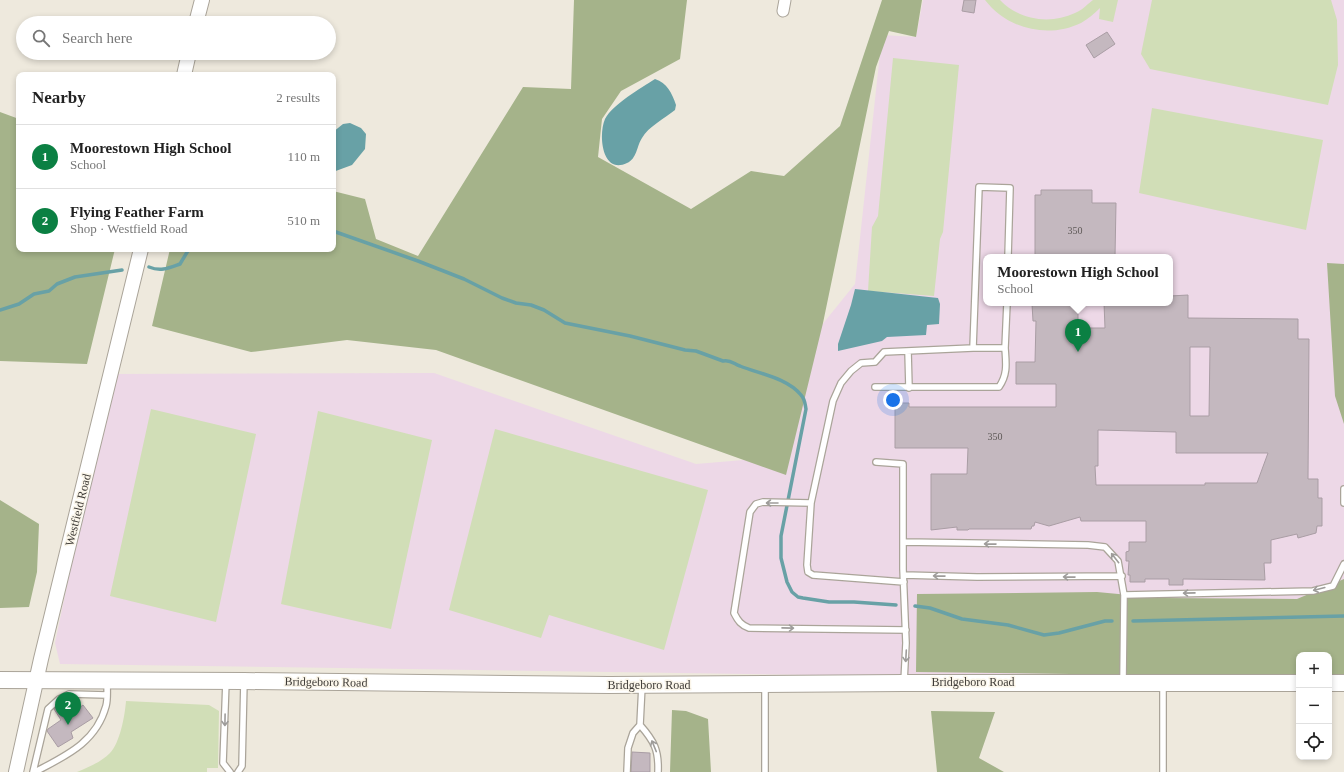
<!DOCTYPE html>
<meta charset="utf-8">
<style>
:root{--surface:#fff;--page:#f2f2f2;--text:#222;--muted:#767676;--line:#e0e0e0;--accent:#0b8043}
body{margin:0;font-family:Georgia,serif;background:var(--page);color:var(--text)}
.controls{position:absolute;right:12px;bottom:12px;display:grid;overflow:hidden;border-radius:8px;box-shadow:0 2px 6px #0003}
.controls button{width:36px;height:36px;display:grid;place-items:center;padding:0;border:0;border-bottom:1px solid var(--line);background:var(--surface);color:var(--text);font:20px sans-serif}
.you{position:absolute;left:893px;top:400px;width:14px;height:14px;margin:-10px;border:3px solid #fff;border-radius:50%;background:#1a73e8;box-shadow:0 0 0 6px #1a73e833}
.badge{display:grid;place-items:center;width:26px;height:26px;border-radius:50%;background:var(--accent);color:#fff;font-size:13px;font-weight:700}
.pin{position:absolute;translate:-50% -33px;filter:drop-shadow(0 1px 2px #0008)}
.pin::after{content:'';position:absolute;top:21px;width:14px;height:12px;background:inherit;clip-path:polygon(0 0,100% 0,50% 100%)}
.popup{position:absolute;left:983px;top:254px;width:190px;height:52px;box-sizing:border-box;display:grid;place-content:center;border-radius:8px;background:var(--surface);filter:drop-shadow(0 1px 3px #0005);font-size:13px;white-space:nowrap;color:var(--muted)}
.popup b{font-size:15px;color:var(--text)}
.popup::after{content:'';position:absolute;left:50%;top:100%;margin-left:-8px;border:8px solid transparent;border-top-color:var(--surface)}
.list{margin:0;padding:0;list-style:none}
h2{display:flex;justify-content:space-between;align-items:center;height:52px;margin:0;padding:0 16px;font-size:17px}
h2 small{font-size:13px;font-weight:400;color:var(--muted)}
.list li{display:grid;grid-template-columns:26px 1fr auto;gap:12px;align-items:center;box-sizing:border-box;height:64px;padding:0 16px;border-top:1px solid var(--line)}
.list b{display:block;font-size:15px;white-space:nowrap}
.list p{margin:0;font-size:13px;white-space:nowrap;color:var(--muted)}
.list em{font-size:13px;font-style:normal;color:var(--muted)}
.icon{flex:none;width:22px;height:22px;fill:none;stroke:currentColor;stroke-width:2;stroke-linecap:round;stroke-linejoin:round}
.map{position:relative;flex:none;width:1344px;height:772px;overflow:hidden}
.search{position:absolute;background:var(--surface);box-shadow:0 2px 6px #0003;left:16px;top:16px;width:320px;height:44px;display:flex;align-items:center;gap:10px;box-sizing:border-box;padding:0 14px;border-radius:22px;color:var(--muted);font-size:15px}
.panel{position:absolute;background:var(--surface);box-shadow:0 2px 6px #0003;left:16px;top:72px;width:320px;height:180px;border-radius:8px}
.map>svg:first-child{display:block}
</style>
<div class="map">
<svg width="1344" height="772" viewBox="0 0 1344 772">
<rect width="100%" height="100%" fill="#eee9dd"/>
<path fill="#edd8e7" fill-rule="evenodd" d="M 923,0 L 1344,0 L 1344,683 L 1329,655 L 1299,655 L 1299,682 L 60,664 L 55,643 L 111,374 L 434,373 L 696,464 L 790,456 L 817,331 L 855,284 L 882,35 L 916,37 ZM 986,257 L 1170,257 L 1170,303 L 986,303 Z"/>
<path fill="#d1deb7" d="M 985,0 L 1000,0 C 1019,20 1050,25 1075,13 C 1080,11 1084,8 1088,4 C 1090,3 1091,1 1093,0 C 1097,0 1112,0 1118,0 L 1113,22 L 1099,19 L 1100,8 C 1094,14 1088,19 1081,23 C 1048,39 1007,29 985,0 Z
M 1152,0 L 1331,0 L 1337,20 L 1338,65 L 1328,105 L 1150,69 L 1141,54 Z
M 893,58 L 959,65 L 943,232 L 940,239 L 934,296 L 868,291 L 872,227 L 878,216 Z
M 1152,108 L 1323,140 L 1306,230 L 1139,193 Z
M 151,409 L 256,434 L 216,622 L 110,596 Z
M 318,411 L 432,440 L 391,629 L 281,604 Z
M 495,429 L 708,490 L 664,650 L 549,615 L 541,638 L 449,610 Z
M 126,701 L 209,705 L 219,711 L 218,768 L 207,768 L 207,772 L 77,772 C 89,767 101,762 110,753 C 120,743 125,715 126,701 Z"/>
<path fill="#a5b38a" d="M 574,0 L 687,0 L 680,59 L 621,91 L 602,119 L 598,157 L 691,209 L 751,171 L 784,176 L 840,126 L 882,0 L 922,0 L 916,37 L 889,31 L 876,67 L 823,323 L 786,475 L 436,350 L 347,340 L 251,352 L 152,326 L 170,249 L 333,249 L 333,191 L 365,199 L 376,239 L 418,256 L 523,87 L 571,89 Z
M 0,112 L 19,119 L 19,249 L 115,249 L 87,364 L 0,361 Z
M 1327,263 L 1344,264 L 1344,424 L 1335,396 Z
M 0,500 L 39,524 L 37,572 L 29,607 L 0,608 Z
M 1344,579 L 1344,677 L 1329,677 L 1329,655 L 1299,655 L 1299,677 L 916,672 L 917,594 L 1097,592 L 1161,598 L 1297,599 Z
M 672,710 L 686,711 L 708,719 L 711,772 L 670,772 Z
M 931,711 L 995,712 L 979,758 L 1004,772 L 937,772 Z"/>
<path fill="#68a1a6" d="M 655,79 C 667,83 672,93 676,105 L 675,110 C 665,118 648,127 642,138 C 637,145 637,159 627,163 C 602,175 598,135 605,119 C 613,104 641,88 655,79 Z
M 350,123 L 361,128 L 366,134 L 365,149 L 352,165 L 333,172 L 333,132 L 343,124 Z
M 855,289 L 938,298 L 940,304 L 939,324 L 927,325 L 926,335 L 887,337 L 882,341 L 838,351 L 838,344 L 851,305 Z"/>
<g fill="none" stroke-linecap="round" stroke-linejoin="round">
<path stroke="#68a1a6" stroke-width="3.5" d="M 333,231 L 418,261 L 464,279 L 502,298 L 516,303 L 531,305 L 544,310 L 565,323 L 630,336 L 685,350 L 696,351 L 723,361 C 730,359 734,364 740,366 C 760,374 787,378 801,395 C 805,399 805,404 806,409 L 781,536 L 781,558 L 787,582 L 792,592 L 798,597 L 803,598 L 829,602 L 854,602 L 896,605
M 149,267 C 161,272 169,268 180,264 L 189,249
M 0,310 L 19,304 L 34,294 L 49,291 L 57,284 L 75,277 L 122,270
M 915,606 L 930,608 L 962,619 L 1008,625 L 1044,635 L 1059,633 L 1105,621 L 1112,621
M 1133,621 L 1344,616"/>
</g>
<path fill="#c4b8bf" stroke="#a99da4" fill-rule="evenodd" d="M 964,0 L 976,0 L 974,13 L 962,11 Z
M 1107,32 L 1115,44 L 1094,58 L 1086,45 Z
M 1041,190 L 1092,190 L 1092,203 L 1116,203 L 1115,257 L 1035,257 L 1035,195 L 1041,195 Z
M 1188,295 L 1188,318 L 1298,319 L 1298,339 L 1309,339 L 1308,479 L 1318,479 L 1318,498 L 1322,498 L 1322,526 L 1317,526 L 1316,533 L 1298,538 L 1297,534 L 1271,540 L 1271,563 L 1264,563 L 1265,580 L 1183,579 L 1183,585 L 1169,585 L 1169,579 L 1145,579 L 1145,582 L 1130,582 L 1130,575 L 1128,575 L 1129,561 L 1126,561 L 1126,552 L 1129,551 L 1129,542 L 1146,542 L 1146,521 L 1081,521 L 1080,517 L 1049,526 L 1035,522 L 1034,526 L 1032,526 L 1031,529 L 969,529 L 968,530 L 957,530 L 957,527 L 931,530 L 931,474 L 967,474 L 968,448 L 895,448 L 895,403 L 909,403 L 909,407 L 1056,407 L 1056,384 L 1016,384 L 1016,362 L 1035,362 L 1036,321 L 1033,321 L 1032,304 L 1035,304 L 1035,303 L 1078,303 L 1078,328 L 1105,328 L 1104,303 L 1170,303 L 1170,296 ZM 1190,347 L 1210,347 L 1209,416 L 1190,416 ZM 1098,430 L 1176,432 L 1176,453 L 1268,453 L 1257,483 L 1205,483 L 1205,485 L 1096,485 L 1095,466 L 1098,466 Z
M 70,698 L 72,698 L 79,708 L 83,705 L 93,718 L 71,732 L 73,738 L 58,747 L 47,731 L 48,729 L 61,720 L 54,709 L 61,703 Z
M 632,752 L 650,753 L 650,772 L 631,772 Z"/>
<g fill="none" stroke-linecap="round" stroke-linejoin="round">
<defs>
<path id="service" d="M 973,348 L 979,187 L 1010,188 L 1008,257
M 908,351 L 909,388
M 875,387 L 999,387 C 1008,374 1006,363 1005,348
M 876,462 L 903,464 L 903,569 L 906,643 L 904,682
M 1344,489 L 1344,503
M 811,503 L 763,502 L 756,504 L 750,512 L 734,613 C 738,621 741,625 749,628 L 906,630
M 903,542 L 1088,545 L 1105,547 L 1118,561 L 1124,595 L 1123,681
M 904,575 L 977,577 L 1122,576
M 904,582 L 813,575 L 808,572 L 807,565 L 811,503 L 833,401 L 841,383 L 851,371 L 861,363 L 875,362 L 884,352 L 973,348 L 1005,348 L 1007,303
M 1124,595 L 1313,591 L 1333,586 L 1344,564
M 226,681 L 223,763 L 230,772
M 765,686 L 765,772
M 640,725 C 654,741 659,750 658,772
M 33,772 L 48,709 L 59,699 L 69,694 L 107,695
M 35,772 C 65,756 96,743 106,706 C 108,699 107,689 107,681
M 238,772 L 242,766 L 244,681
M 627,772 L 628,748 L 633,733 L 640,725 L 642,685
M 1163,772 L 1163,684"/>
<path id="minor" d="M 783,11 L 785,0"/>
<path id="tertiary" d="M 196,23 L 202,0
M 184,75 L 189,53
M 16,772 L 41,659 L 141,249"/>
<path id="secondary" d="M 0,680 L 244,681 L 609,685 L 904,683 L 1299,683
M 1329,683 L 1344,683"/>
</defs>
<use href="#service" stroke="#aaa499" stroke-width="8"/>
<use href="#minor" stroke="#aaa499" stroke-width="13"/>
<use href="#tertiary" stroke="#aaa499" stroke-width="16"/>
<use href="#secondary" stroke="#aaa499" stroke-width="18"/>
<use href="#service" stroke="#fff" stroke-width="5.5"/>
<use href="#minor" stroke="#fff" stroke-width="11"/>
<use href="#tertiary" stroke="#fff" stroke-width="14"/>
<use href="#secondary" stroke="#fff" stroke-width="16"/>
</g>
<defs><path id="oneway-shaft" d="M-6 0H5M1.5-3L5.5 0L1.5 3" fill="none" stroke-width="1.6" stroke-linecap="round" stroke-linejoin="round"/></defs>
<g stroke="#9e9c9a">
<use href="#oneway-shaft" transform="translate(772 503) rotate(-180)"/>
<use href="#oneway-shaft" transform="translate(990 544) rotate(-179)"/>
<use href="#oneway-shaft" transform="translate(1115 558) rotate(-128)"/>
<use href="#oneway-shaft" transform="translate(939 576) rotate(-179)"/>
<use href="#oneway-shaft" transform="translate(1069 577) rotate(-179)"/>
<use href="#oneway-shaft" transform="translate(1319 589) rotate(166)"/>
<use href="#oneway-shaft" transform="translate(1189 593) rotate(179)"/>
<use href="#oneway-shaft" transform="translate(788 628) rotate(1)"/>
<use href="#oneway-shaft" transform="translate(906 656) rotate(93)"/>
<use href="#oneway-shaft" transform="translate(225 720) rotate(91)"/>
<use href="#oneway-shaft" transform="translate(654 746) rotate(-112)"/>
</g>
<g text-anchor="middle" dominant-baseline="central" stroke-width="3" stroke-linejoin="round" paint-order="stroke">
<g font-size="10" fill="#5f5a58">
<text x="1075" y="230">350</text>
<text x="995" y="436">350</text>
</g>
<g font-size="12" fill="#3d3a36" stroke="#fbf6ea">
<text transform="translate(78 510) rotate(-76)">Westfield Road</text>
<text transform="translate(326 682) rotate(1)">Bridgeboro Road</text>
<text x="973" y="682">Bridgeboro Road</text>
<text x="649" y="685">Bridgeboro Road</text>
</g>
</g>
</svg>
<div class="controls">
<button>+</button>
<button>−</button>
<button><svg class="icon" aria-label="locate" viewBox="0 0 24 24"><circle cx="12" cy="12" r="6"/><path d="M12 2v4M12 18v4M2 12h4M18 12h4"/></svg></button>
</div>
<div class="you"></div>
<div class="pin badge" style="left:1078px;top:352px">1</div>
<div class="popup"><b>Moorestown High School</b>School</div>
<div class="pin badge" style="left:68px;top:725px">2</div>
<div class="search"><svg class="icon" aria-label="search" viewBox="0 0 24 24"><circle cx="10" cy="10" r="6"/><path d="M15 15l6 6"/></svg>Search here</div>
<section class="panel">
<h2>Nearby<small>2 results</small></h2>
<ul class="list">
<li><span class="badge">1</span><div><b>Moorestown High School</b><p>School</p></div><em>110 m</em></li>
<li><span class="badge">2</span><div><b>Flying Feather Farm</b><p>Shop · Westfield Road</p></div><em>510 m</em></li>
</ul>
</section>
</div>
